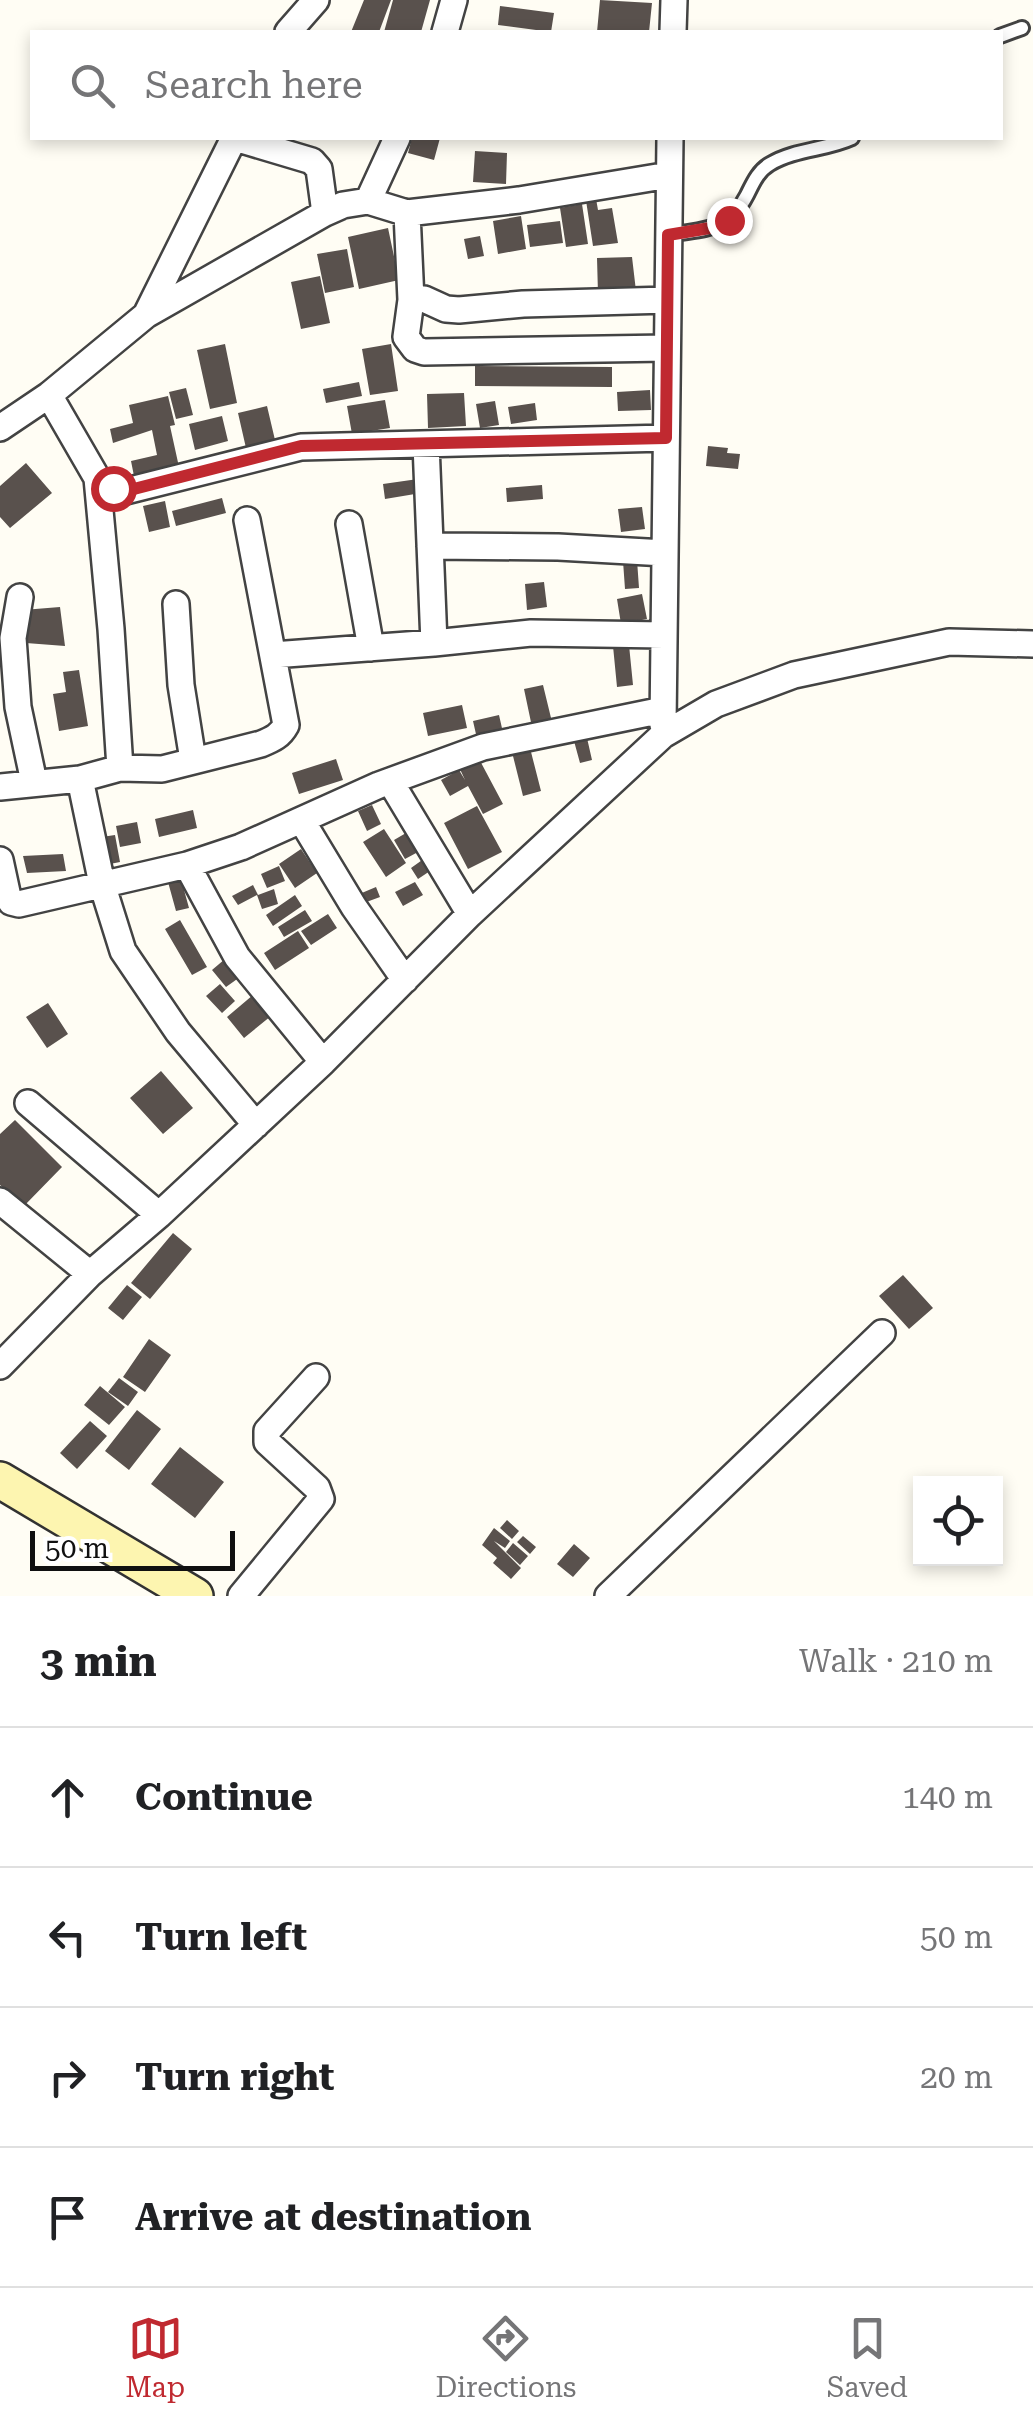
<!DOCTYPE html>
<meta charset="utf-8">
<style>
:root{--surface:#fff;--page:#f2f2f2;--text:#202124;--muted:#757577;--line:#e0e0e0;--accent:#c02930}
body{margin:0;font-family:"Roboto Serif",serif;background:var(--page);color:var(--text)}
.controls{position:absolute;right:30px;bottom:30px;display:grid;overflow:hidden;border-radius:0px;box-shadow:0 5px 15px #0003}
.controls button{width:90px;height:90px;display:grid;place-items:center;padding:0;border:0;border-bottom:2px solid var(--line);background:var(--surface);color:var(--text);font:50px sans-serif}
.scale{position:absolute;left:30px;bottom:25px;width:205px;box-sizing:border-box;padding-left:10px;border:5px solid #101010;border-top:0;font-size:28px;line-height:35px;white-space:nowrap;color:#101010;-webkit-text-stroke:8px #fff;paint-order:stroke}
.stop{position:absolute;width:30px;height:30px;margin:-22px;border:8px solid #c02930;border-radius:50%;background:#fff}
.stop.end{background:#c02930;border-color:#fff;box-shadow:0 2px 10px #0008}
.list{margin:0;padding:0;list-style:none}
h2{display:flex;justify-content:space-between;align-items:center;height:130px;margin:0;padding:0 40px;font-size:42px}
h2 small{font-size:32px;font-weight:400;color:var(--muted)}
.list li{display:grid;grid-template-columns:65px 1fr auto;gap:30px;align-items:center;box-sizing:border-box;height:140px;padding:0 40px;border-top:2px solid var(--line)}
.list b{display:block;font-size:38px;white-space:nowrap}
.list em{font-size:32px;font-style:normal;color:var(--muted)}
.icon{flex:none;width:55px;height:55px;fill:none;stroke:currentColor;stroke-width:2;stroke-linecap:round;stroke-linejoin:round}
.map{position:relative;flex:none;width:1033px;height:1596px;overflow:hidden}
.search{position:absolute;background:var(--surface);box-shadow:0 5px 15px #0003;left:30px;right:30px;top:30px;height:110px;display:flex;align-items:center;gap:25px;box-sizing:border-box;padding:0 35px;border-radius:0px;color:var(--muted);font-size:38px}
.sheet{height:690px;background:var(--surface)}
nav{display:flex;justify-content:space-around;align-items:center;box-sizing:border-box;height:140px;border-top:2px solid var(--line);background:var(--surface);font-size:28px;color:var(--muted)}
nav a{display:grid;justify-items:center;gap:5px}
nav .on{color:var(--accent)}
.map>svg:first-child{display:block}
</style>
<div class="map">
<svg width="1033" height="1596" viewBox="0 0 1033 1596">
<rect width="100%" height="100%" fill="#fffdf4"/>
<path fill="#59514d" d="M 364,0 L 391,0 L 379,32 L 351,32 Z
M 393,0 L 430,0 L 421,32 L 384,32 Z
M 600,0 L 652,3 L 649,32 L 597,32 Z
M 500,6 L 554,13 L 551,32 L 498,25 Z
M 412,138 L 440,138 L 434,160 L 408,153 Z
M 475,151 L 507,153 L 506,184 L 473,182 Z
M 595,193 L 598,210 L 612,208 L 618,243 L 593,246 L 585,194 Z
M 582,204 L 588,244 L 566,247 L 560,208 Z
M 521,216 L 526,249 L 498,254 L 493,221 Z
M 560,221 L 563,243 L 530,247 L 527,225 Z
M 388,228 L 399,280 L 359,289 L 348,237 Z
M 480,236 L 484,256 L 468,259 L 464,239 Z
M 347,249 L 354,287 L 325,293 L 317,254 Z
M 632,257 L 636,291 L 598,294 L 597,258 Z
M 320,276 L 330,323 L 301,329 L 291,282 Z
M 225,344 L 237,403 L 210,409 L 197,350 Z
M 391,344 L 398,391 L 370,395 L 362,349 Z
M 475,366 L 612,367 L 612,387 L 475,386 Z
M 359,382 L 362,396 L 326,403 L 323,389 Z
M 186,388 L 193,415 L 176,419 L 169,392 Z
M 650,390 L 651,410 L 618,411 L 617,392 Z
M 464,393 L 466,426 L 428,428 L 427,394 Z
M 168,396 L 175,425 L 170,426 L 179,467 L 134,476 L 131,461 L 157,455 L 152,430 L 113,443 L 110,429 L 133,423 L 129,405 Z
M 385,400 L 390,428 L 352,434 L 347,406 Z
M 495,401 L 499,425 L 480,428 L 476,404 Z
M 535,403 L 537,420 L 511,424 L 508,407 Z
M 267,406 L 275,440 L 246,448 L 238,413 Z
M 222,416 L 228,441 L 195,450 L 189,424 Z
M 708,446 L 728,448 L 727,453 L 740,454 L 738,469 L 706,466 Z
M 26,463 L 52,493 L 10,528 L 0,517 L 0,486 Z
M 418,479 L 421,493 L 385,499 L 383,484 Z
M 542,485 L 543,499 L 507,502 L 506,488 Z
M 222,498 L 226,513 L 176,526 L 172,511 Z
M 165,501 L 170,527 L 149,532 L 143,506 Z
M 642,507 L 645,529 L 621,532 L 618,509 Z
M 637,560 L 639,588 L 625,589 L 623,561 Z
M 544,582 L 547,607 L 527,610 L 525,584 Z
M 642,594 L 647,619 L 621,624 L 617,599 Z
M 60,607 L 65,646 L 26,643 L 23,610 Z
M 629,645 L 633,685 L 617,687 L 613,646 Z
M 79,670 L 88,726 L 59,731 L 53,694 L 66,692 L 63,672 Z
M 543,685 L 552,722 L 532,727 L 524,689 Z
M 462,705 L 467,728 L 428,736 L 423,713 Z
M 499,715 L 504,737 L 478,743 L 473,721 Z
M 587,738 L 592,760 L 580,763 L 574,741 Z
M 530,748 L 541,791 L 523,796 L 512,752 Z
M 478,757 L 503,804 L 483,814 L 468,786 L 450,796 L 441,780 L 459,770 L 465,780 L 459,767 Z
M 336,759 L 343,780 L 299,794 L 292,773 Z
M 372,805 L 381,824 L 367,831 L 358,811 Z
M 477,806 L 502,852 L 468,869 L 444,823 Z
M 193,810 L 197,828 L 159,837 L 155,819 Z
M 137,822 L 141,843 L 120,847 L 116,826 Z
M 384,829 L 406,863 L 386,877 L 363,842 Z
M 406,833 L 418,852 L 405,859 L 394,840 Z
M 115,835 L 120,862 L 105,865 L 95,838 Z
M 301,849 L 317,873 L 295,888 L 279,864 Z
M 63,854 L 66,871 L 27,873 L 23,856 Z
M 425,858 L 433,869 L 418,879 L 411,868 Z
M 279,866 L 285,881 L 267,888 L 261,874 Z
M 181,879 L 189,908 L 176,911 L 168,882 Z
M 415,882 L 423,895 L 403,906 L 395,892 Z
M 253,885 L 258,895 L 274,889 L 278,904 L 262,909 L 257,895 L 238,905 L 232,896 Z
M 376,887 L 380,897 L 361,904 L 357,895 Z
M 295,895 L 302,906 L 273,926 L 266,915 Z
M 305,910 L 312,921 L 284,937 L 278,927 Z
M 328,914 L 337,928 L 311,945 L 301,931 Z
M 180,920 L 207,967 L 192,975 L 165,929 Z
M 298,931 L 309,948 L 275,970 L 264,953 Z
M 225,959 L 240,977 L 226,987 L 212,970 Z
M 220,984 L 235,1001 L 222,1013 L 206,996 Z
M 253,995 L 271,1016 L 244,1038 L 227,1017 Z
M 48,1003 L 68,1034 L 47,1048 L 26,1017 Z
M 161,1071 L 193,1108 L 163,1134 L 130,1098 Z
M 15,1120 L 62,1167 L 24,1206 L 0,1185 L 0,1134 Z
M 173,1233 L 192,1249 L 150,1299 L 131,1283 Z
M 903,1275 L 933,1308 L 909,1329 L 879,1296 Z
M 127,1285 L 142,1297 L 123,1320 L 108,1308 Z
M 149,1339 L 171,1355 L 145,1392 L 123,1377 Z
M 119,1378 L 138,1392 L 128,1406 L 108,1392 Z
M 100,1386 L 125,1407 L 109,1425 L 84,1405 Z
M 137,1410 L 161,1429 L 129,1470 L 105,1451 Z
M 90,1421 L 107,1436 L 77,1469 L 60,1453 Z
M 180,1447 L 224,1482 L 195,1518 L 151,1484 Z
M 507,1520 L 519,1531 L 512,1539 L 500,1528 Z
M 494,1528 L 510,1541 L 505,1548 L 494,1541 L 521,1568 L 511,1579 L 493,1563 L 497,1558 L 482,1545 Z
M 523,1536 L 536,1547 L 530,1554 L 517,1542 Z
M 513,1543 L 528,1556 L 520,1565 L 506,1552 Z
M 574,1544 L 590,1558 L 573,1577 L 557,1564 Z"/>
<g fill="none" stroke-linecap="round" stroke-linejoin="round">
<defs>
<path id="lane" d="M 1000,36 L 1022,28
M 669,235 C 706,228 728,232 747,195 C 753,183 758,171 770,164 C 795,149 826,150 852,138"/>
<path id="street" d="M 288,32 L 316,0
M 445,32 L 454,0
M 673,32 L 674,0
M 235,138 L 312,161 L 319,169 L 325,213
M 368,201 L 397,138
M 407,213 L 411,300 L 406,337 L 415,349 L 424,352 L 667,348
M 411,300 L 424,299 L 446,309 L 459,310 L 523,304 L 668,300
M 146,315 L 325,213 L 343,205 L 368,201 L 407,213 L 519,200 L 669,175
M 49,395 L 97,478 L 113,488 L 126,491 L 301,447 L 666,438
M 0,428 L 49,395 L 146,315 L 234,138
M 426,444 L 434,643
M 97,478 L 111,629 L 120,768
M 349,524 L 371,648
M 430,546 L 558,547 L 665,553
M 20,597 L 13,638 L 18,707 L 34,782
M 176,604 L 181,685 L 193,760
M 273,655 L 434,643 L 531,633 L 664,635
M 663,725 L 670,138
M 80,779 L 102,884 L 123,951 L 178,1032 L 256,1125
M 390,781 L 470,914
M 0,787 L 80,779 L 120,768 L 162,769 L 261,744 C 273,739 280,736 286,725 L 247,520
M 302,821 L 354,907 L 405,980
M 0,860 L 8,897 L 11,902 L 19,904 L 187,865 L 241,847 L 379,785 L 483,747 L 663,710
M 187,865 L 237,957 L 323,1062
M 28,1103 L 159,1215
M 0,1201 L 90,1274
M 0,1366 L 90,1274 L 159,1215 L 323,1062 L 470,914 L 663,735 L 716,704 L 794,675 L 949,642 L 1033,644
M 241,1596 L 321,1499 L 317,1488 L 267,1442 L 267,1431 L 316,1377
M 608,1596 L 882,1333"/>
<path id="secondary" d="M 0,1480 L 195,1596"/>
</defs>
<use href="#lane" stroke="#434343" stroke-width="18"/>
<use href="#street" stroke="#434343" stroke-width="30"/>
<use href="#secondary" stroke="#323232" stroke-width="40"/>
<use href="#lane" stroke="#fff" stroke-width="12"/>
<use href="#street" stroke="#fff" stroke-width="25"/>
<use href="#secondary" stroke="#fdf5b0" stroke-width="35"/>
</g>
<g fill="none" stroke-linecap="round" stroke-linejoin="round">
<path stroke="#c02930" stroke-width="12" d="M 113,488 L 126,491 L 301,446 L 666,438 L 668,235 L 716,227 L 729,220"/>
</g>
</svg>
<div class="controls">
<button><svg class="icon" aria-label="locate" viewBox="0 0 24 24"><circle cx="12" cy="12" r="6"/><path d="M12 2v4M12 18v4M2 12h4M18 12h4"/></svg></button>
</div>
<div class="scale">50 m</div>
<div class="stop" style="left:113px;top:488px"></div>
<div class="stop end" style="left:729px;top:220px"></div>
<div class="search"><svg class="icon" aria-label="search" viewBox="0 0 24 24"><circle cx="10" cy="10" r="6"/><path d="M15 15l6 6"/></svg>Search here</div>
</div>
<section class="sheet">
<h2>3 min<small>Walk · 210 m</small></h2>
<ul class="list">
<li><svg class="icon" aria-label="ahead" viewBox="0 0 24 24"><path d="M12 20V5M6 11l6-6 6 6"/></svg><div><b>Continue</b></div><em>140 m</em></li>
<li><svg class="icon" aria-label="left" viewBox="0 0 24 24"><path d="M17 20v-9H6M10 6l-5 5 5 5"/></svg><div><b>Turn left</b></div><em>50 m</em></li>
<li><svg class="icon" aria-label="right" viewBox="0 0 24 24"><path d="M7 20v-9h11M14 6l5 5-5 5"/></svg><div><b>Turn right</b></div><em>20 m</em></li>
<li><svg class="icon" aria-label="arrive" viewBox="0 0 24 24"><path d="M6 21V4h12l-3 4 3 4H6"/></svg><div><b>Arrive at destination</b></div></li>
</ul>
</section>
<nav>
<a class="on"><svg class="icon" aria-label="map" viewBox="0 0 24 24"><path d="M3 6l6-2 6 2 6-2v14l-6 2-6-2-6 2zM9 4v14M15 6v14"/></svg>Map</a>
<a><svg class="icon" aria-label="directions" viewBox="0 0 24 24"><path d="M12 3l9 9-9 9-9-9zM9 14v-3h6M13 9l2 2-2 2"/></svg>Directions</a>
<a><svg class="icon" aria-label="saved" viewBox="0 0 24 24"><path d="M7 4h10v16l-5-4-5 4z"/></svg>Saved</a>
</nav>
